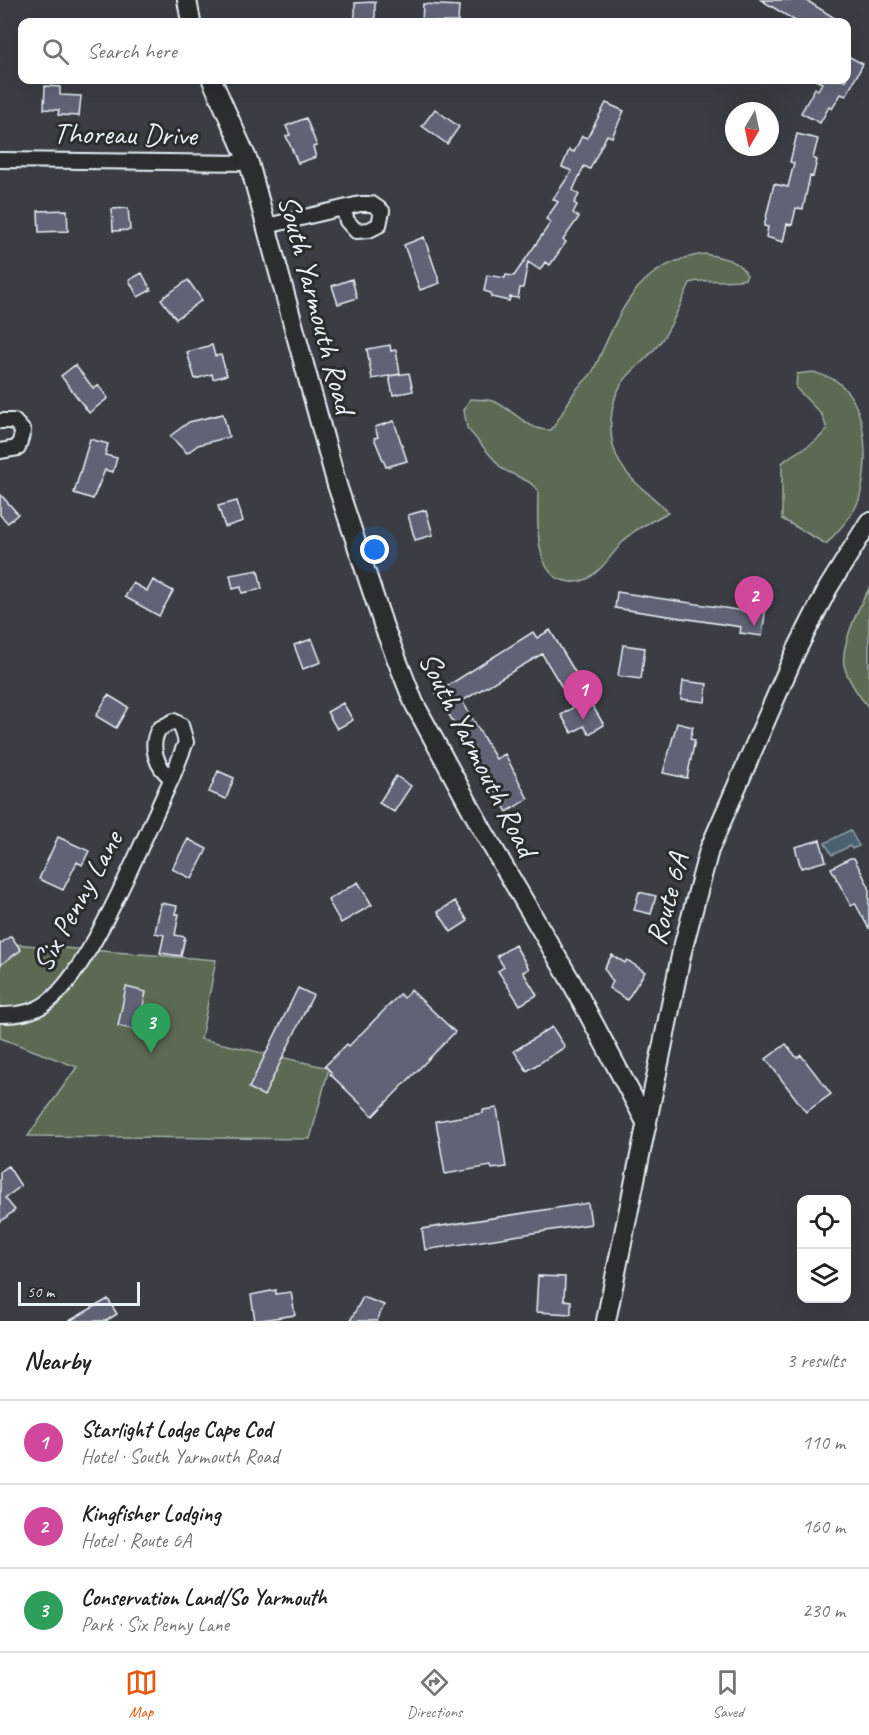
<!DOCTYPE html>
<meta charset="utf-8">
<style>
:root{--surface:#fff;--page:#f2f2f2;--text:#222;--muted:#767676;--line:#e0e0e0;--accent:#ea580c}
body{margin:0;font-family:Caveat,sans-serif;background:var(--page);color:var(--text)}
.controls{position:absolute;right:18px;bottom:18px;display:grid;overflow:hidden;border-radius:12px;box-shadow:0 6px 24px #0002}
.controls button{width:54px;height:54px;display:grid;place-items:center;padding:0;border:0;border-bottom:2px solid var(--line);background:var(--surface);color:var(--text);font:30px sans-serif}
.compass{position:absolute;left:725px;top:102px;width:54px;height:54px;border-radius:50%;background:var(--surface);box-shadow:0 6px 24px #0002;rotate:189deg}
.scale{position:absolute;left:18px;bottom:15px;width:122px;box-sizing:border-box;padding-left:6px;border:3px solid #e8f1f8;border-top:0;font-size:16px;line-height:21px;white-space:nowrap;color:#e8f1f8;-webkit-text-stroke:4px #2a2d2e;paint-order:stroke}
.you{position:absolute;left:375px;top:550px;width:21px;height:21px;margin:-15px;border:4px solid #fff;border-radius:50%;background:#1a73e8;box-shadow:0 0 0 9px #1a73e833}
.badge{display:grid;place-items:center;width:39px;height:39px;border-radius:50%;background:var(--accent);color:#fff;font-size:20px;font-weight:700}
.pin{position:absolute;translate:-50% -50px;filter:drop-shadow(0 2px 3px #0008)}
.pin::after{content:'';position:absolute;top:32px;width:21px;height:18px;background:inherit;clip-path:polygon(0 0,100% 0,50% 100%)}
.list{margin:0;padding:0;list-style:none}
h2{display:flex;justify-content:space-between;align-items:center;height:78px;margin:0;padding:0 24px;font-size:26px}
h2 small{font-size:20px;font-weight:400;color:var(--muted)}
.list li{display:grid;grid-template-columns:39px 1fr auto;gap:18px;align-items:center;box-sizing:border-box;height:84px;padding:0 24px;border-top:2px solid var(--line)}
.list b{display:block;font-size:22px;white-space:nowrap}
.list p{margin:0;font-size:20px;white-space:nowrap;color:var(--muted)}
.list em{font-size:20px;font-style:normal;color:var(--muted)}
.icon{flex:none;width:33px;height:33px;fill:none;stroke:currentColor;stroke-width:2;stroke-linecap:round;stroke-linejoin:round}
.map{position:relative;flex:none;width:869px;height:1321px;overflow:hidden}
.search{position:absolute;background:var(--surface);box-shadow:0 6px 24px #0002;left:18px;right:18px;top:18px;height:66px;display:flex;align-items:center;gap:15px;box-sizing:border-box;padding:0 21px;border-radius:12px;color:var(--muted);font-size:22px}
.sheet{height:330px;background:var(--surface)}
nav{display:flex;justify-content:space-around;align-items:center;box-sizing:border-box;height:84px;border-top:2px solid var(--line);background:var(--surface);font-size:16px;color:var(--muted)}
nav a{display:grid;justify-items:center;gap:3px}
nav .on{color:var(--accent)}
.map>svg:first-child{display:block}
</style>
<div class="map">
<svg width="869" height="1321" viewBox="0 0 869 1321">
<rect width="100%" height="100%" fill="#3a3e44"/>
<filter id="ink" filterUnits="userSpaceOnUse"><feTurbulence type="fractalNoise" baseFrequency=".0167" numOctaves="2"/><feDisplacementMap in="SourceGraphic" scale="12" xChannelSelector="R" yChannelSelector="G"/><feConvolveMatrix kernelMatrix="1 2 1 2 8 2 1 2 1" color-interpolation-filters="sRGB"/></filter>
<g filter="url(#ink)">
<path fill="#5b6a53" stroke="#a2aea6" stroke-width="1.5" d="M 705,254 C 722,258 738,259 747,275 L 745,279 C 727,283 708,278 690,283 C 681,302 674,323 661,341 C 638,373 615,373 611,419 C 610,435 612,449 620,463 C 632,484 653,495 668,512 C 657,519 643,525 632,533 C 615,547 606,568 587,579 C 579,583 573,583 565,581 C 532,574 538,515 538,490 L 529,482 L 502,469 L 467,428 L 464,410 L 470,399 C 477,400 486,399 493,401 C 514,409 527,431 551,430 C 561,417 567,403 576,390 C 581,383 590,378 594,369 C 620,313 635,263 705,254 Z
M 813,372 C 821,375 833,377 839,383 C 869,409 869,463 859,500 C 852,517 838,531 826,544 L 782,519 L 782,463 C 798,448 813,448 827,429 L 822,415 L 796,388 L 797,374 Z
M 869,589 L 869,708 C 859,696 850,684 845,669 C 838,650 859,606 869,589 Z
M 0,943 L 216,960 L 201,1039 L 329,1068 L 310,1139 L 28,1136 L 77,1067 L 0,1038 Z"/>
<path fill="#49636e" stroke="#899ca5" stroke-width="1.5" d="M 850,830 L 859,846 L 852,849 L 850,846 L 832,855 L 825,843 Z"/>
<path fill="#616476" stroke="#e8f1f8" stroke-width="1.5" d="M 761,0 L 806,0 L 841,22 L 797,22 Z
M 375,2 L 375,22 L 355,22 L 355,3 Z
M 423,4 L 459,6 L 458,22 L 422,22 Z
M 846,55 L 863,64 L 846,96 L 841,94 L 832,109 L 829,107 L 820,123 L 801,113 L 815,88 L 818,90 L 822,83 L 815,80 L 846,80 Z
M 45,86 L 60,87 L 60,95 L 81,96 L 79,116 L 58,115 L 59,110 L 44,109 Z
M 606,103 L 624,111 L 612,137 L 607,135 L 590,169 L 584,166 L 573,190 L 579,195 L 574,203 L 577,205 L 573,213 L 579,217 L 563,240 L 566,242 L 550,265 L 545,262 L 540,270 L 528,262 L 523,288 L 520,288 L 518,298 L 510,297 L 509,301 L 491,297 L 491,293 L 484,291 L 487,275 L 505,278 L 506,275 L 514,276 L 551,222 L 546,219 L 558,202 L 553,199 L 572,171 L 562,167 L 569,150 L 574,152 L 582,136 L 587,138 Z
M 435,109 L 459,127 L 447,144 L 422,126 Z
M 306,118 L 317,146 L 313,147 L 316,157 L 298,163 L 286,136 L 290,135 L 286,126 Z
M 797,134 L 818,139 L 813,158 L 817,160 L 813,177 L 810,176 L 803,209 L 796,208 L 792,225 L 787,224 L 783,242 L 766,237 L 768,227 L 764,226 L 774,184 L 788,187 L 794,163 L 790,162 Z
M 128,208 L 130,230 L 113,231 L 112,209 Z
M 67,210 L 68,231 L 39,232 L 38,211 Z
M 424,237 L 440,283 L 420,290 L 404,245 Z
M 142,273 L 151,290 L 138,297 L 129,280 Z
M 352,279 L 357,298 L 338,304 L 332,286 Z
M 188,280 L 202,300 L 176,319 L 161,299 Z
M 212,345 L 215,356 L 221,355 L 227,375 L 213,379 L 212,374 L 195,379 L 187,352 Z
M 390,345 L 391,351 L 396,350 L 400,374 L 372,379 L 367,349 Z
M 75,365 L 94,389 L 98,385 L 108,398 L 89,413 L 61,376 Z
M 409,373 L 413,391 L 393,395 L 389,376 Z
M 223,414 L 229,437 L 198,445 L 187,453 L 170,436 L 189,422 Z
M 394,421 L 407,461 L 386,467 L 374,438 L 378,437 L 375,427 Z
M 90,439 L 108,444 L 105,455 L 117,458 L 113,472 L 105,470 L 93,499 L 74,493 Z
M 0,494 L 18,514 L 8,523 L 0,515 Z
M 237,501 L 243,521 L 225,527 L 218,506 Z
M 426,510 L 433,535 L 415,540 L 408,515 Z
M 258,570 L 262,589 L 242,593 L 241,587 L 233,589 L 230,575 Z
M 153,580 L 173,591 L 159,616 L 125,597 L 133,583 L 147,591 Z
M 617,592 L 744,611 L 745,603 L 766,606 L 762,636 L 740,633 L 741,627 L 615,608 Z
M 550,630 L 587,692 L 585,704 L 592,705 L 604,725 L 589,734 L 584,726 L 572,733 L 561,715 L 574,707 L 542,654 L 462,701 L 496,759 L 505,754 L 528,799 L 507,812 L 436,693 L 533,632 L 537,638 Z
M 312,639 L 321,662 L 303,669 L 294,645 Z
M 623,645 L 645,648 L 641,679 L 618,676 Z
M 683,681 L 707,684 L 705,702 L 681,699 Z
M 108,695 L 128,707 L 116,728 L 96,716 Z
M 343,703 L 353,720 L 337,729 L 327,712 Z
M 677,723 L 693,727 L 690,739 L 695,740 L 687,778 L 663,773 Z
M 218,771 L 234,778 L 226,799 L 209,792 Z
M 396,776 L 411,786 L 394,812 L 379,803 Z
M 58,837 L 89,851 L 82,865 L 77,862 L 63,890 L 39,879 Z
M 188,839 L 207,849 L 192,879 L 172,869 Z
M 820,840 L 826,861 L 801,868 L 795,847 Z
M 850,858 L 854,858 L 869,887 L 869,929 L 855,903 L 851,906 L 831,868 Z
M 358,882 L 372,905 L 341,923 L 328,900 Z
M 639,892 L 656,896 L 651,914 L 634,910 Z
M 455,901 L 468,921 L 451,932 L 438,912 Z
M 161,903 L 177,906 L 175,914 L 179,914 L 175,935 L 185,937 L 181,956 L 160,953 L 164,935 L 155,933 Z
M 11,936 L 21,950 L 0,965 L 0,944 Z
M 515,945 L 529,969 L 523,972 L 537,995 L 520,1005 L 498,971 L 504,967 L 497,956 Z
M 612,955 L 625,963 L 627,960 L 645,972 L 627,1000 L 609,988 L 613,982 L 604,968 Z
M 126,987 L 146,992 L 138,1030 L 118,1026 Z
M 298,988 L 313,995 L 264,1096 L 249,1088 Z
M 411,990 L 455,1032 L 373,1116 L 330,1074 L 331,1072 L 325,1066 L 347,1044 L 349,1046 L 400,994 L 404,998 Z
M 552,1027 L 565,1047 L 527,1071 L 514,1051 Z
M 786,1044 L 797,1058 L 801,1055 L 831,1094 L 806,1112 L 766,1059 Z
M 497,1108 L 506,1167 L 492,1169 L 491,1166 L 445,1174 L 436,1121 L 483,1113 L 483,1110 Z
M 8,1166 L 21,1186 L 5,1198 L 15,1210 L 0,1222 L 0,1172 Z
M 588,1203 L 591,1224 L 425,1250 L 422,1229 Z
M 538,1276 L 565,1277 L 564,1300 L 571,1301 L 571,1314 L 536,1312 Z
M 276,1290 L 276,1294 L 291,1292 L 295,1315 L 255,1321 L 251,1295 Z
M 363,1297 L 384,1305 L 377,1321 L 350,1321 Z
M 108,1299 L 117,1314 L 106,1321 L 69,1321 Z"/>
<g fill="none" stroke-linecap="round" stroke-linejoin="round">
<defs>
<path id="minor" d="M 0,160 L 249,163
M 267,226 L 360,204 L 372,204 L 382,211 L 379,225 L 369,230 L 356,231 L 347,221 L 343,208
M 0,421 L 14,421 L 23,431 L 18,448 L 0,451
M 174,721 L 181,725 L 186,742 L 172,778 C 156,768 149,745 159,729 Z
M 0,1015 C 17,1015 34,1013 48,1002 C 92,969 146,832 172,778"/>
<path id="secondary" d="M 187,0 L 191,22
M 212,80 L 249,163 L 337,485 L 384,627 L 414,703 L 482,829 L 572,983 L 647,1124
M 606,1321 L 682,951 L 709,850 L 796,651 L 828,588 L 869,522"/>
</defs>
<use href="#minor" stroke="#e8f1f8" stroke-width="18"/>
<use href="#secondary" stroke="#e8f1f8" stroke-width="22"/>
<use href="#minor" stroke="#2a2d2e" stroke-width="14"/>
<use href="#secondary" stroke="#2a2d2e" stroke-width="18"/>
</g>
</g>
<g text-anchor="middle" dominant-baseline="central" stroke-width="6" stroke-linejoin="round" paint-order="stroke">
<g font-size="30" fill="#e8f1f8" stroke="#2a2d2e">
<text transform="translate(125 134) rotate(1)">Thoreau Drive</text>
<text transform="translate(317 304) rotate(75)">South Yarmouth Road</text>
<text transform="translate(478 754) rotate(63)">South Yarmouth Road</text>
<text transform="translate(667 899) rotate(-75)">Route 6A</text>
<text transform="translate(77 901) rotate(-61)">Six Penny Lane</text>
</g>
</g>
</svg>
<div class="controls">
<button><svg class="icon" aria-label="locate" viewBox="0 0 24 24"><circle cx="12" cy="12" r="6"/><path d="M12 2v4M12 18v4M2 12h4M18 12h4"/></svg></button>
<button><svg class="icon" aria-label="layers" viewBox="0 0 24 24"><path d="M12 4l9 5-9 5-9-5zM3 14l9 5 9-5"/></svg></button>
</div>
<svg class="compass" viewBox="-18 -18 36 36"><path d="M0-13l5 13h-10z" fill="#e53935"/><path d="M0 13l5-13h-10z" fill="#767676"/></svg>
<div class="scale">50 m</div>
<div class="you"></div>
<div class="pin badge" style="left:583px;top:720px;background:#d1479c">1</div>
<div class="pin badge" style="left:754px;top:626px;background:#d1479c">2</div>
<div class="pin badge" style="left:151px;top:1053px;background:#2e9e5b">3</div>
<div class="search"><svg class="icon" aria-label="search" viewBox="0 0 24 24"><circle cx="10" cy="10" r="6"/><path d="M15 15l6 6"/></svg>Search here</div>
</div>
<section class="sheet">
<h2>Nearby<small>3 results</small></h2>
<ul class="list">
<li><span class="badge" style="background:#d1479c">1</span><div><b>Starlight Lodge Cape Cod</b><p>Hotel · South Yarmouth Road</p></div><em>110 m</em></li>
<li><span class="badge" style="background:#d1479c">2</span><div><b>Kingfisher Lodging</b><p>Hotel · Route 6A</p></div><em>160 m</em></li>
<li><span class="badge" style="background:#2e9e5b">3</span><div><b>Conservation Land/So Yarmouth</b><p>Park · Six Penny Lane</p></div><em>230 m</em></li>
</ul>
</section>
<nav>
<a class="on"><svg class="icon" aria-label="map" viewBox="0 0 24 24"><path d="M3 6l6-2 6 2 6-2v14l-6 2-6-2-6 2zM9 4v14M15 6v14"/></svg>Map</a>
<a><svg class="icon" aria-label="directions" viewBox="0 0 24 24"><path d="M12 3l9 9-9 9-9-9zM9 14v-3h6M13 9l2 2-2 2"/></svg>Directions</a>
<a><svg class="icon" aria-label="saved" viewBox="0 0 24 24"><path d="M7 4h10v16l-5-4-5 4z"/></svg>Saved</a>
</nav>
